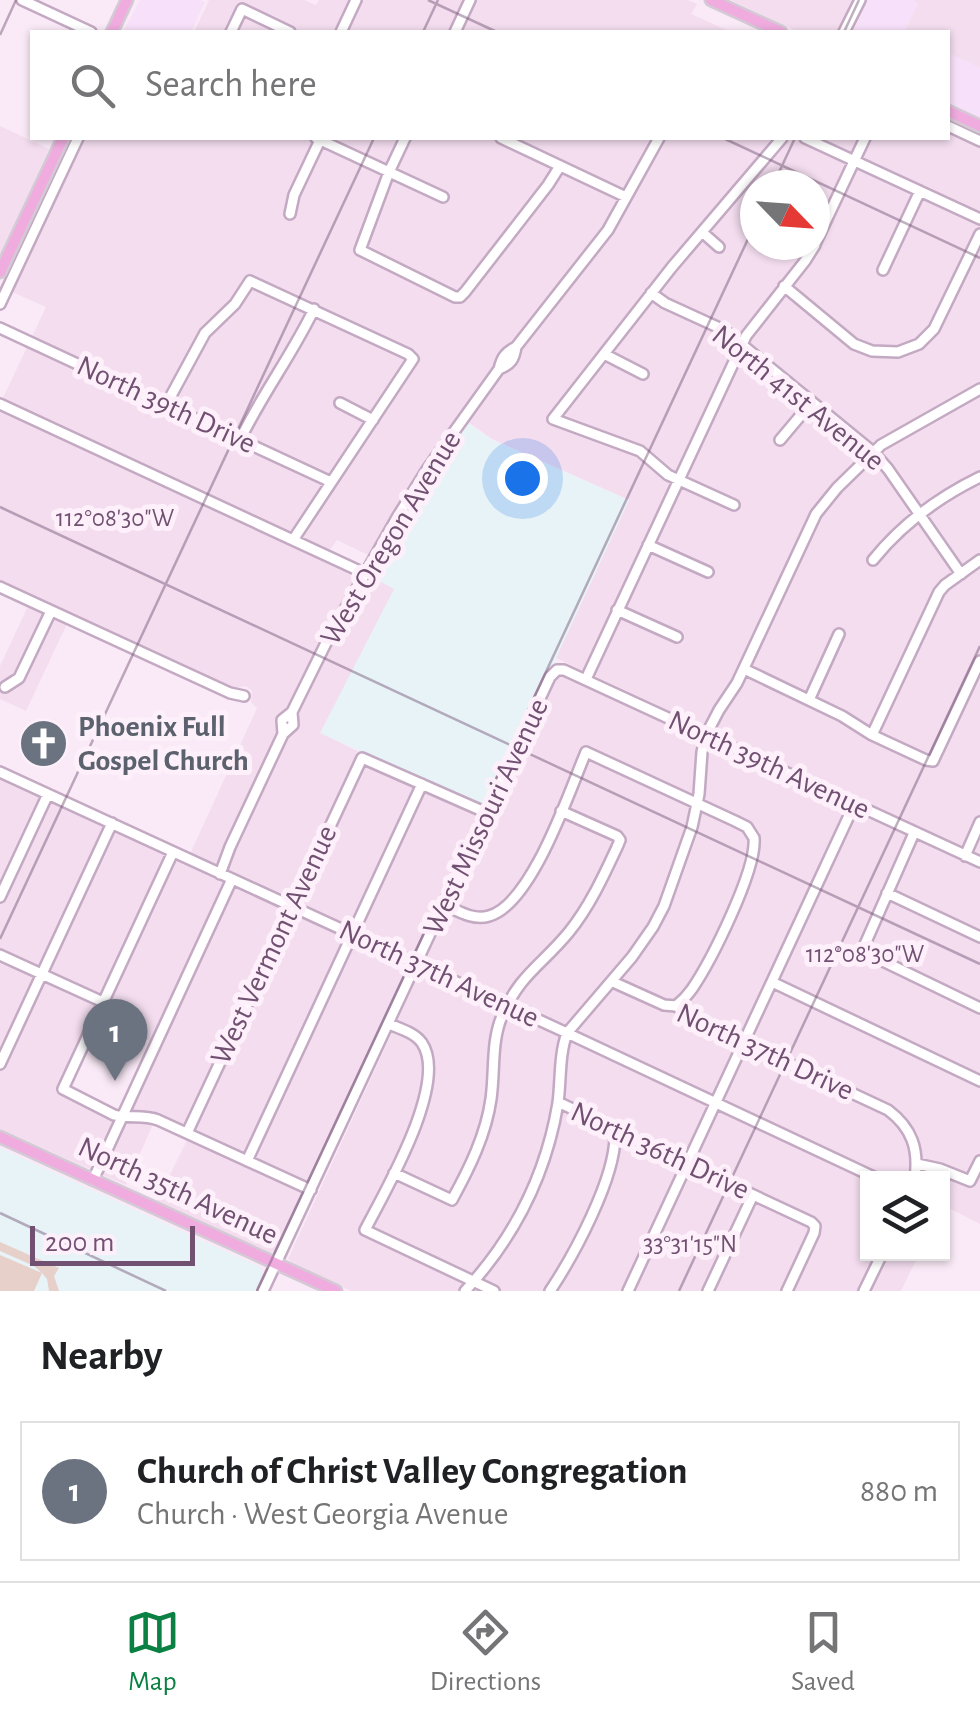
<!DOCTYPE html>
<meta charset="utf-8">
<style>
:root{--surface:#fff;--page:#f6f6f6;--text:#202124;--muted:#757577;--line:#e0e0e0;--accent:#0b8043}
body{margin:0;font-family:"Alegreya Sans",sans-serif;background:var(--page);color:var(--text)}
.controls{position:absolute;right:30px;bottom:30px;display:grid;overflow:hidden;border-radius:0px;box-shadow:0 2px 8px #0004}
.controls button{width:90px;height:90px;display:grid;place-items:center;padding:0;border:0;border-bottom:2px solid var(--line);background:var(--surface);color:var(--text);font:50px sans-serif}
.compass{position:absolute;left:740px;top:170px;width:90px;height:90px;border-radius:50%;background:var(--surface);box-shadow:0 2px 8px #0004;rotate:115deg}
.scale{position:absolute;left:30px;bottom:25px;width:165px;box-sizing:border-box;padding-left:10px;border:5px solid #715072;border-top:0;font-size:28px;line-height:35px;white-space:nowrap;color:#715072;-webkit-text-stroke:8px #fdf0fa;paint-order:stroke}
.you{position:absolute;left:522px;top:478px;width:35px;height:35px;margin:-25px;border:8px solid #fff;border-radius:50%;background:#1a73e8;box-shadow:0 0 0 15px #1a73e833}
.badge{display:grid;place-items:center;width:65px;height:65px;border-radius:50%;background:var(--accent);color:#fff;font-size:32px;font-weight:700}
.pin{position:absolute;translate:-50% -82px;filter:drop-shadow(0 2px 5px #0008)}
.pin::after{content:'';position:absolute;top:52px;width:35px;height:30px;background:inherit;clip-path:polygon(0 0,100% 0,50% 100%)}
.list{margin:0;padding:0;list-style:none}
h2{display:flex;justify-content:space-between;align-items:center;height:130px;margin:0;padding:0 40px;font-size:42px}
h2 small{font-size:32px;font-weight:400;color:var(--muted)}
.list li{display:grid;grid-template-columns:65px 1fr auto;gap:30px;align-items:center;box-sizing:border-box;height:140px;margin:0 20px 20px;padding:0 20px;border:2px solid var(--line);border-radius:0px}
.list b{display:block;font-size:38px;white-space:nowrap}
.list p{margin:0;font-size:32px;white-space:nowrap;color:var(--muted)}
.list em{font-size:32px;font-style:normal;color:var(--muted)}
.icon{flex:none;width:55px;height:55px;fill:none;stroke:currentColor;stroke-width:2;stroke-linecap:round;stroke-linejoin:round}
.map{position:relative;flex:none;width:980px;height:1291px;overflow:hidden}
.search{position:absolute;background:var(--surface);box-shadow:0 2px 8px #0004;left:30px;right:30px;top:30px;height:110px;display:flex;align-items:center;gap:25px;box-sizing:border-box;padding:0 35px;border-radius:0px;color:var(--muted);font-size:38px}
.sheet{height:290px;background:var(--surface)}
nav{display:flex;justify-content:space-around;align-items:center;box-sizing:border-box;height:140px;border-top:2px solid var(--line);background:var(--surface);font-size:28px;color:var(--muted)}
nav a{display:grid;justify-items:center;gap:5px}
nav .on{color:var(--accent)}
.map>svg:first-child{display:block}
</style>
<div class="map">
<svg width="980" height="1291" viewBox="0 0 980 1291">
<rect width="100%" height="100%" fill="#faeaf7"/>
<path fill="#f3ddef" fill-rule="evenodd" d="M 209,0 L 304,0 L 316,5 L 319,0 L 466,0 L 450,32 L 194,32 Z
M 475,0 L 688,0 L 697,4 L 691,14 L 731,32 L 460,32 Z
M 731,0 L 854,0 L 838,32 L 798,32 Z
M 912,0 L 980,0 L 980,68 L 948,53 L 948,32 L 906,32 L 905,30 L 918,3 Z
M 0,126 L 49,149 L 0,255 Z
M 948,129 L 980,144 L 980,855 L 556,658 L 629,500 L 492,439 L 461,417 L 408,493 L 370,556 L 337,540 L 329,551 L 2,400 L 46,307 L 10,291 L 81,138 L 490,138 L 593,186 L 597,178 L 511,138 L 948,138 ZM 755,185 L 815,185 L 815,245 L 755,245 Z
M 0,410 L 285,542 L 297,546 L 366,579 L 368,575 L 395,588 L 321,733 L 361,753 L 366,764 L 480,815 L 292,1217 L 275,1250 L 271,1253 L 157,1201 L 192,1130 L 152,1111 L 122,1111 L 152,1042 L 92,1016 L 58,1085 L 59,1092 L 64,1096 L 116,1121 L 154,1122 L 126,1185 L 0,1129 L 0,765 L 190,854 L 257,708 L 251,702 L 252,691 L 246,686 L 231,689 L 0,583 Z
M 28,606 L 67,624 L 26,711 L 0,699 L 0,666 Z
M 561,675 L 980,868 L 980,1224 L 943,1205 L 942,1178 L 868,1178 L 868,1254 L 919,1254 L 901,1291 L 351,1291 L 293,1264 L 288,1259 L 556,676 Z"/>
<path fill="#f7e0f9" d="M 140,0 L 200,0 L 205,2 L 191,32 L 123,32 Z
M 867,0 L 912,0 L 918,3 L 905,30 L 906,32 L 853,32 Z
M 948,53 L 980,68 L 980,118 L 948,103 Z"/>
<path fill="#e7f3f7" d="M 467,422 L 492,440 L 629,500 L 556,658 L 556,664 L 546,673 L 486,803 L 482,806 L 320,733 L 394,589 L 368,575 L 420,489 Z
M 0,1148 L 260,1267 L 263,1275 L 256,1291 L 0,1291 Z"/>
<path fill="#e7d0ca" d="M 0,1242 L 59,1268 L 54,1276 L 59,1291 L 49,1291 L 47,1279 L 42,1273 L 34,1291 L 0,1291 L 0,1255 L 42,1273 L 34,1266 L 0,1251 Z"/>
<g fill="none" stroke-linecap="round" stroke-linejoin="round">
<defs>
<path id="minor" d="M 22,0 L 91,32
M 231,32 L 242,9 L 290,32
M 341,32 L 356,0
M 455,32 L 470,0
M 844,32 L 860,0
M 948,126 L 980,141
M 316,138 L 443,197
M 405,138 L 389,172 L 360,250 L 455,297 L 460,297 L 465,292 L 548,185 L 560,166
M 501,138 L 626,197
M 805,138 L 980,219
M 290,214 L 294,195 L 321,138
M 702,232 L 719,247
M 815,244 L 865,138
M 883,270 L 920,191
M 784,286 L 854,344 L 872,351 L 898,352 L 919,344 L 934,329 L 980,234
M 651,293 L 665,303 L 724,330 L 873,452 L 888,469 L 961,574
M 0,304 L 78,138
M 0,328 L 331,482
M 604,354 L 643,374
M 499,369 C 511,364 514,360 516,347
M 340,403 L 373,420
M 0,404 L 364,573
M 166,405 L 205,333 L 235,304 L 250,281 L 408,354 L 413,359 L 293,540
M 240,440 C 262,394 292,355 314,309
M 780,440 L 812,402
M 734,505 L 668,475 L 640,451 L 553,419 L 672,267 L 782,138
M 648,545 L 708,572
M 873,560 C 902,524 939,497 980,477
M 0,587 L 230,693 L 244,696
M 617,610 L 677,637
M 744,669 L 842,716 L 872,735 L 926,760 L 933,761 L 980,661
M 586,679 L 746,336 L 805,261 L 815,245
M 5,687 L 19,678 L 51,611
M 809,700 L 839,634
M 283,734 L 282,720 L 292,712 L 327,641 L 398,516 L 428,468 L 499,369 C 502,357 505,353 516,347 L 608,230 L 659,138
M 872,735 L 939,592 L 945,585 L 980,560
M 0,772 L 567,1033 L 876,1178
M 914,833 L 862,951 L 980,1008
M 173,852 L 63,1089 L 114,1115 C 129,1119 143,1114 158,1120 L 311,1190
M 965,856 L 980,822
M 220,874 L 230,847 L 283,734 L 293,725 L 292,712
M 887,893 L 980,937
M 0,897 L 48,794
M 445,905 C 458,911 474,921 489,916 C 532,904 569,792 586,752 L 735,821 L 747,827 L 754,838
M 0,955 L 103,1002
M 613,982 L 664,1005 L 676,1006 L 693,1019 L 888,1110 C 912,1128 919,1149 915,1178
M 772,982 L 980,1081
M 676,1006 C 682,1001 687,996 692,989 C 711,961 757,870 754,838
M 389,1024 C 401,1029 415,1033 422,1043 C 449,1083 385,1191 365,1230 L 494,1291
M 0,1064 L 112,823
M 558,1102 L 604,1124 L 615,1136 L 629,1137 L 811,1222 L 815,1226 L 814,1233 L 787,1291
M 187,1133 L 362,758 L 487,813
M 247,1161 L 422,784
M 917,1164 L 940,1169 L 970,1181 L 980,1161
M 394,1173 L 452,1200 C 469,1169 486,1135 491,1099 C 495,1071 491,1042 502,1016 C 520,974 542,965 569,932 C 590,906 604,875 618,845 L 620,840 L 617,836 L 561,811
M 93,1180 L 232,879
M 263,1291 L 550,677 L 557,670 L 564,670 L 980,862
M 465,1291 C 514,1238 546,1175 558,1103 C 561,1080 559,1055 567,1033 L 632,957 L 653,927 L 664,906 L 692,827 L 699,794 L 702,752 L 706,735 L 719,710 L 737,683 L 816,514 L 837,488 L 881,445 L 980,389
M 550,1291 C 574,1255 615,1179 615,1136
M 628,1291 L 854,805
M 708,1291 L 753,1195
M 864,1291 L 882,1254"/>
<path id="major" d="M 711,0 L 781,32
M 112,32 L 127,0
M 948,111 L 980,126
M 0,272 L 63,138
M 0,1137 L 336,1291"/>
</defs>
<use href="#minor" stroke="#c3a9c2" stroke-width="14"/>
<use href="#major" stroke="#d4cad5" stroke-width="15"/>
<use href="#minor" stroke="#fff" stroke-width="9"/>
<use href="#major" stroke="#f0abdf" stroke-width="10"/>
</g>
<path fill="none" stroke="#715072" stroke-width="2.5" stroke-opacity="0.45" d="M 428,0 L 497,32M 423,32 L 438,0M 844,32 L 859,0M 0,35 L 16,0M 723,138 L 980,258M 773,185 L 795,138M 0,507 L 980,964M 0,939 L 374,138M 0,1213 L 166,1291M 257,1291 L 755,224M 679,1291 L 980,646"/>
<defs>
<symbol id="church-disc" viewBox="-11 -11 22 22"><circle r="9.5" fill="#6b7280" stroke="#fdf0fa"/><path d="M-1.2-6h2.4v3.5h3.3v2.4h-3.3V6h-2.4V-.1h-3.3v-2.4h3.3Z" fill="#fff"/></symbol>
</defs>
<g fill-rule="evenodd">
<use href="#church-disc" x="16" y="716" width="55" height="55"/>
</g>
<g text-anchor="middle" dominant-baseline="central" stroke-width="10" stroke-linejoin="round" paint-order="stroke">
<g font-size="30" fill="#715072" stroke="#fdf0fa">
<text transform="translate(798 398) rotate(39)">North 41st Avenue</text>
<text transform="translate(166 405) rotate(25)">North 39th Drive</text>
<text transform="translate(391 538) rotate(-59)">West Oregon Avenue</text>
<text transform="translate(769 765) rotate(25)">North 39th Avenue</text>
<text transform="translate(486 817) rotate(-65)">West Missouri Avenue</text>
<text transform="translate(274 945) rotate(-65)">West Vermont Avenue</text>
<text transform="translate(439 974) rotate(25)">North 37th Avenue</text>
<text transform="translate(765 1052) rotate(25)">North 37th Drive</text>
<text transform="translate(660 1151) rotate(25)">North 36th Drive</text>
<text transform="translate(178 1191) rotate(25)">North 35th Avenue</text>
</g>
<g font-size="30" font-weight="bold" fill="#5b616d" stroke="#fdf0fa" text-anchor="start">
<text x="78" y="727">Phoenix Full<tspan x="78" dy="34">Gospel Church</tspan></text>
</g>
</g>
<g font-size="25" text-anchor="middle" fill="#715072" stroke="#fdf0fa" stroke-width="10" stroke-linejoin="round" paint-order="stroke">
<text x="115" y="526">112°08'30"W</text>
<text x="865" y="962">112°08'30"W</text>
<text x="690" y="1252">33°31'15"N</text>
</g>
</svg>
<div class="controls">
<button><svg class="icon" aria-label="layers" viewBox="0 0 24 24"><path d="M12 4l9 5-9 5-9-5zM3 14l9 5 9-5"/></svg></button>
</div>
<svg class="compass" viewBox="-18 -18 36 36"><path d="M0-13l5 13h-10z" fill="#e53935"/><path d="M0 13l5-13h-10z" fill="#757577"/></svg>
<div class="scale">200 m</div>
<div class="you"></div>
<div class="pin badge" style="left:115px;top:1081px;background:#6b7280">1</div>
<div class="search"><svg class="icon" aria-label="search" viewBox="0 0 24 24"><circle cx="10" cy="10" r="6"/><path d="M15 15l6 6"/></svg>Search here</div>
</div>
<section class="sheet">
<h2>Nearby<small></small></h2>
<ul class="list">
<li><span class="badge" style="background:#6b7280">1</span><div><b>Church of Christ Valley Congregation</b><p>Church · West Georgia Avenue</p></div><em>880 m</em></li>
</ul>
</section>
<nav>
<a class="on"><svg class="icon" aria-label="map" viewBox="0 0 24 24"><path d="M3 6l6-2 6 2 6-2v14l-6 2-6-2-6 2zM9 4v14M15 6v14"/></svg>Map</a>
<a><svg class="icon" aria-label="directions" viewBox="0 0 24 24"><path d="M12 3l9 9-9 9-9-9zM9 14v-3h6M13 9l2 2-2 2"/></svg>Directions</a>
<a><svg class="icon" aria-label="saved" viewBox="0 0 24 24"><path d="M7 4h10v16l-5-4-5 4z"/></svg>Saved</a>
</nav>
